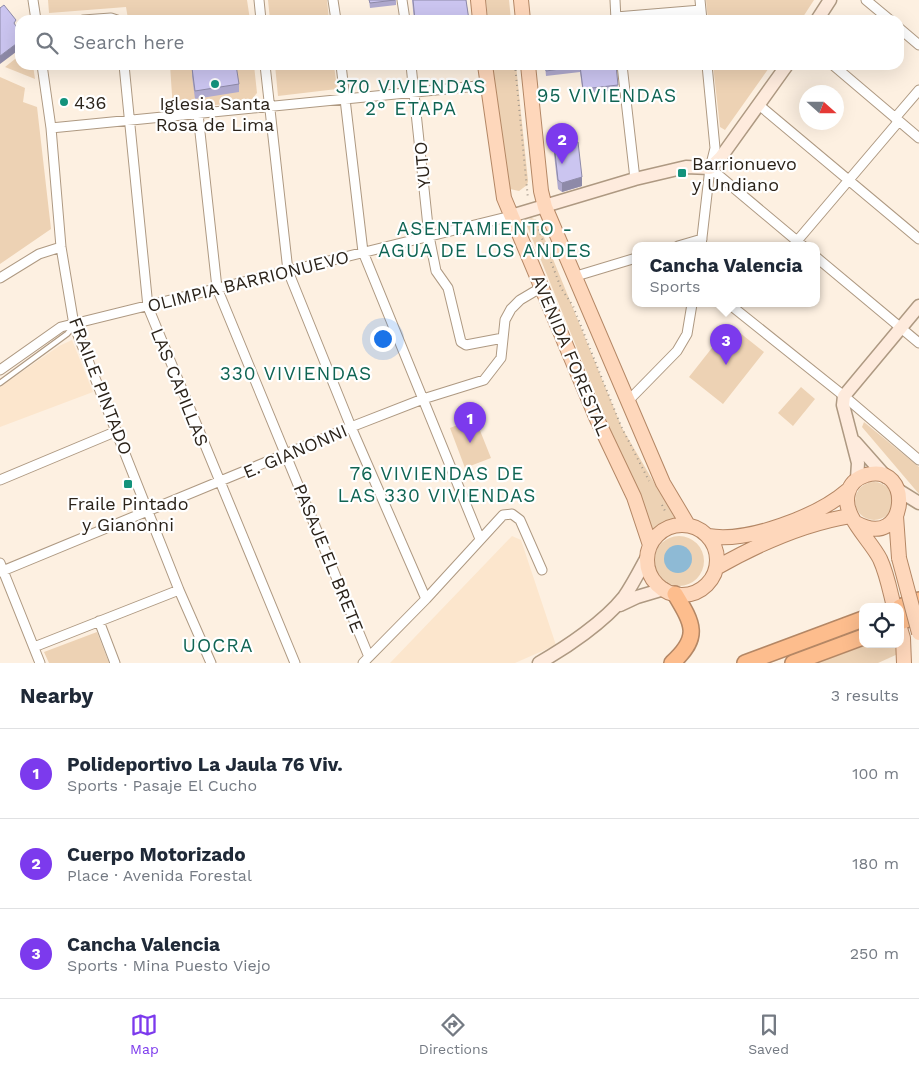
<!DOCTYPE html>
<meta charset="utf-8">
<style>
:root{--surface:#fff;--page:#f6f6f7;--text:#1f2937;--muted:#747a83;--line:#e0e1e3;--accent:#7c3aed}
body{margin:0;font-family:"Work Sans",sans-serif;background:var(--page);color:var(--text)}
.controls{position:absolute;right:15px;bottom:15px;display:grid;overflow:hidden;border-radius:10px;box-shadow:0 5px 20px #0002}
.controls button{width:45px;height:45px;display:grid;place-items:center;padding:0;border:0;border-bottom:1px solid var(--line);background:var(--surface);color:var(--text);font:25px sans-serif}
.compass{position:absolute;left:799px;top:85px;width:45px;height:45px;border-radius:50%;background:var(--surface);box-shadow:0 5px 20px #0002;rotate:111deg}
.you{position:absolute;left:382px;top:338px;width:18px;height:18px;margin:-12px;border:4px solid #fff;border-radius:50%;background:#1a73e8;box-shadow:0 0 0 8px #1a73e833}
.badge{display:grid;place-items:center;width:32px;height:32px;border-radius:50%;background:var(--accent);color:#fff;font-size:16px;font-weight:700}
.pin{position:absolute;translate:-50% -41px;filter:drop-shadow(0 1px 2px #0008)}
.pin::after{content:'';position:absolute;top:26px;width:18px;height:15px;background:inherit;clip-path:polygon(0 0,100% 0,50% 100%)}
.popup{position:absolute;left:632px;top:242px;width:188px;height:65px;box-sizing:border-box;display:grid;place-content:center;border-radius:10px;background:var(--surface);filter:drop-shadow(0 1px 4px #0005);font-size:16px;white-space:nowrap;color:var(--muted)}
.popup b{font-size:19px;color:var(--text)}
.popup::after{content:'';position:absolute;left:50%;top:100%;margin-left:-10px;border:10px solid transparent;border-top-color:var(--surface)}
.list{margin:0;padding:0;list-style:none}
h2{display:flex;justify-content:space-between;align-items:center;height:65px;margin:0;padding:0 20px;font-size:21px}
h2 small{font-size:16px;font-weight:400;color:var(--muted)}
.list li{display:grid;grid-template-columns:32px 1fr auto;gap:15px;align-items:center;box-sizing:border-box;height:90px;padding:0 20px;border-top:1px solid var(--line)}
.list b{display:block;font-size:19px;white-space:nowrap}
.list p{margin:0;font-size:16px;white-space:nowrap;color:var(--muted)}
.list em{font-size:16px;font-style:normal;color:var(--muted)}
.icon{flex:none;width:28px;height:28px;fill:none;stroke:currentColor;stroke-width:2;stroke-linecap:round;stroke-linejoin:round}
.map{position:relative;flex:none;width:919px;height:663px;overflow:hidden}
.search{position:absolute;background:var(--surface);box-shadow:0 5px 20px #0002;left:15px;right:15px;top:15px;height:55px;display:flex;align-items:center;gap:12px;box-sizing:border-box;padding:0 18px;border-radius:15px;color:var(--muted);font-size:19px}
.sheet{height:335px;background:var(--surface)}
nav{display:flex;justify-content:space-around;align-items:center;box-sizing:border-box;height:70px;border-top:1px solid var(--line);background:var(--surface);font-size:14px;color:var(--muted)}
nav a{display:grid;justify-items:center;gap:2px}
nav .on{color:var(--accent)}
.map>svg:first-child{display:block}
</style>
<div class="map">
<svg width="919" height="663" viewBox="0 0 919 663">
<rect width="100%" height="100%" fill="#fdf0e1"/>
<path fill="#fce6cd" d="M 72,340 L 93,392 L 0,427 L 0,387 L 59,346 Z
M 512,536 L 521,540 L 556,645 L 515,663 L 390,663 Z"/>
<path fill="#edd2b4" d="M 48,0 L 247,0 L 250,20 L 166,20 L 165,15 L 128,19 L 126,7 L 49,13 Z
M 268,0 L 327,0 L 329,20 L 270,20 Z
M 486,0 L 509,0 L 511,20 L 488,20 Z
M 706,0 L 814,0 L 801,20 L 708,20 Z
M 20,55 L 20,65 L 33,65 L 35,79 L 5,67 Z
M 170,65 L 254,65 L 257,93 L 250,101 L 173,110 Z
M 275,65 L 334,65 L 337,89 L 278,96 Z
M 493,65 L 516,65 L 528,181 L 527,185 L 519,191 L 510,189 L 505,181 Z
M 713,65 L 771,65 L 725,130 L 720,127 Z
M 0,77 L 25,88 L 23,102 L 37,107 L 51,229 L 0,264 Z
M 531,218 L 537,220 L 622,428 L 676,520 L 662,523 L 652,532 L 527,226 L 527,221 Z
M 730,325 L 764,352 L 723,404 L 689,377 Z
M 801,387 L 815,399 L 793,426 L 778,413 Z
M 475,418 L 491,458 L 465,468 L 450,428 Z
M 864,422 L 919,467 L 919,494 L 862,427 Z
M855 501a19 19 0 1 1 38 0a19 19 0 1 1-38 0Z
M654 561a25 25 0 1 1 50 0a25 25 0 1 1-50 0Z
M 97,632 L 109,663 L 49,663 L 44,652 Z
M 870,644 L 895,644 L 898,654 L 878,663 L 816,663 Z"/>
<path fill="#8ebad5" d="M664 559a14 14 0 1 1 28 0a14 14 0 1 1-28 0Z"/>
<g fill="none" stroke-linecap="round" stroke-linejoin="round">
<defs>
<path id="lane" d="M 0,383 L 67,334 L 74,326"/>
<path id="street" d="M 33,0 L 36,20
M 259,0 L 261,20
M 333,0 L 336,20
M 402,0 L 405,20
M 615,0 L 616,20
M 700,0 L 702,20
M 866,0 L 890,20
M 616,17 L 701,10
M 83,20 L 111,18 L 117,20
M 899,28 L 919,45
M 42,65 L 51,128 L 61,247 L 74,325 L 179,590 L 211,663
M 124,65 L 148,307 L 295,663
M 265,65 L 288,271 L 351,427 L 426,599
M 341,65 L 363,252 L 480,539
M 411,65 L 429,236 L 436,271 L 448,288 L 461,342 L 466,345 L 503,338
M 622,65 L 635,179
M 833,65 L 919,138
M 759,105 L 919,239
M 198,114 L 217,288 L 369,657
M 895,118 L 919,90
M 51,128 L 487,85
M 710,168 L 803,246
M 797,241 L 899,121
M 678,246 L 702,239
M 701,246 L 710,168 L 715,148 L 707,65
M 816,257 L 919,343
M 573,277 L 636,258
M 0,278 L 39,254 L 61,247
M 729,304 L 844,396 L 919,460
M 0,370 L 61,327 L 511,216
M 628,401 L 677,351 L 687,334 L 692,304
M 0,480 L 117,431
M 0,563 L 40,663
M 0,572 L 351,427 L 423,399 L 484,380 L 501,358 L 505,320 L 511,309 L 520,300 L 542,287
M 99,621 L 115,663
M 34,647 L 179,590
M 363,663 L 426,599 L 503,515 L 512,514 L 520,520 L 542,570"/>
<path id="secondary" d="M 817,20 L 830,0
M 511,216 L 635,179 L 686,167 L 710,168 L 721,157 L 787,65
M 855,442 L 886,477
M 857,479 L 858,463 L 843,405 L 844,396 L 919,306
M 898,490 L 919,503
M 620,605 L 637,597 L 664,589
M 539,663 C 567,647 604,622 624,597 C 633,584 640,570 647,557"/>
<path id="primary" d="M 478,0 L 480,20
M 521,0 L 523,20
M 485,65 L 504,198 L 596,417 L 634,497 L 650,545
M 528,65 L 541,191 L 545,207 L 663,483 L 688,525
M 896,516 L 899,558
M 856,523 C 909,552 914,461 866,475 C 857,478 850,484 848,493 C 841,515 870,539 880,559 C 887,574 890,591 894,607
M647 560a35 35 0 1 1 70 0a35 35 0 1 1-70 0Z
M 708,536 C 748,543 818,516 848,490
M 716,568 C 758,544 802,524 850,516
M 900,628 L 903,638 L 904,663"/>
<path id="highway" d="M 900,607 L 919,600
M 900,622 L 919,615
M 672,663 C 701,637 693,624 675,594
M 745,663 L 863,619
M 793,663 L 863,637"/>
</defs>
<use href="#lane" stroke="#ae9982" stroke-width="7"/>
<use href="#street" stroke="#ae9982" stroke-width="11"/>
<use href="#secondary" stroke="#ae9982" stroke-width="15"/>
<use href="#primary" stroke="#b48765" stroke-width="16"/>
<use href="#highway" stroke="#b48765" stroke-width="18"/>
<path stroke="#a2988b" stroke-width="2" stroke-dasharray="1 4" stroke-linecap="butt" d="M 588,20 L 606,18
M 515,65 L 528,199
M 535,220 L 561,288 L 573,306 L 621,426 L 649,481
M 662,505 L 666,513"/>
<use href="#lane" stroke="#fff" stroke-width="4.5"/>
<use href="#street" stroke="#fff" stroke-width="9"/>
<use href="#secondary" stroke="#feebdd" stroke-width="12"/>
<use href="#primary" stroke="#fed7bb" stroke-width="14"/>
<use href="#highway" stroke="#fdbd8d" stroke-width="15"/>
<defs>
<path id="primary-bridge" d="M 899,558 L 919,633"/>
</defs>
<use href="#primary-bridge" stroke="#b48765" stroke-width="16" stroke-linecap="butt"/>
<use href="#primary-bridge" stroke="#fed7bb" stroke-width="14"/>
</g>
<path fill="#afa9ce" d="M 369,0 L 396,0 L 396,5 L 370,8 Z
M 412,0 L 466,0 L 469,20 L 414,20 Z
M 545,65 L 616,65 L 618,90 L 583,94 L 580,72 L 546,76 Z
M 192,68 L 239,84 L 239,92 L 195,99 L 192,76 Z
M 554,144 L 582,186 L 562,192 L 558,189 L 554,154 Z"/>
<path fill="#8e8aa8" d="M 20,41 L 20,49 L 0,64 L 0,56 Z
M 582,177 L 582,186 L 562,192 L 562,183 Z"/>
<path fill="#cbc5f0" stroke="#8e8aa8" d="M 369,0 L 395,0 L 370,3 Z
M 413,0 L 466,0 L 469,20 L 443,20 L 443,18 L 428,20 L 415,20 Z
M 4,5 L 16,20 L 14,23 L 20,33 L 20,41 L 0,56 L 0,8 Z
M 215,65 L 236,65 L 239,84 L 195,91 L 192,68 Z
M 545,65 L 616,65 L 618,85 L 583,89 L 580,66 L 546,71 Z
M 578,142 L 582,177 L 562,183 L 558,180 L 554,144 Z"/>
<g fill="#13937c" stroke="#fff" stroke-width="2">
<circle cx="215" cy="84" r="5"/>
<circle cx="64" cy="102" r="5"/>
<rect x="677" y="168" width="10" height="10" rx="2.5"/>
<rect x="123" y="479" width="10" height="10" rx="2.5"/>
</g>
<g text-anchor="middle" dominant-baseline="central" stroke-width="4.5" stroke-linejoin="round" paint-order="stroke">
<g font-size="18" fill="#2b231a" stroke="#fff" text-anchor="start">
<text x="74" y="102">436</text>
<text x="215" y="103" text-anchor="middle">Iglesia Santa<tspan x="215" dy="21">Rosa de Lima</tspan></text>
<text x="692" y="163">Barrionuevo<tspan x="692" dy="21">y Undiano</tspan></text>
<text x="128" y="503" text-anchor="middle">Fraile Pintado<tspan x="128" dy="21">y Gianonni</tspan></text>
</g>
<g font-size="18" fill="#2b231a" stroke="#fff">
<text transform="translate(422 165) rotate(-95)">YUTO</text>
<text transform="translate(248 281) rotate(-14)">OLIMPIA BARRIONUEVO</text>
<text transform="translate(571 355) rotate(67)">AVENIDA FORESTAL</text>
<text transform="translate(101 386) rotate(69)">FRAILE PINTADO</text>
<text transform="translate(180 387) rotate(68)">LAS CAPILLAS</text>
<text transform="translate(295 451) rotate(-23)">E. GIANONNI</text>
<text transform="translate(329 558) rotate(68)">PASAJE EL BRETE</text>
</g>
<g font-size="19" letter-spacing="1" fill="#0f6453" stroke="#fff">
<text x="411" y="86">370 VIVIENDAS<tspan x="411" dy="22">2° ETAPA</tspan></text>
<text x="607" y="95">95 VIVIENDAS</text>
<text x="485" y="228">ASENTAMIENTO -<tspan x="485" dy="22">AGUA DE LOS ANDES</tspan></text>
<text x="296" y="373">330 VIVIENDAS</text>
<text x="437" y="473">76 VIVIENDAS DE<tspan x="437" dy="22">LAS 330 VIVIENDAS</tspan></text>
<text x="218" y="645">UOCRA</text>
</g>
</g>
</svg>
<div class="controls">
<button><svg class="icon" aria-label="locate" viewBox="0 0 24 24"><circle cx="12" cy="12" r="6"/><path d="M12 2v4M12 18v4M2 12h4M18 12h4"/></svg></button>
</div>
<svg class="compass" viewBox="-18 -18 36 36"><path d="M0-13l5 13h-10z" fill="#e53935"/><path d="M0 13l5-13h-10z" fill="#747a83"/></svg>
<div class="you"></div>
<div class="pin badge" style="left:470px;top:443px">1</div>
<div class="pin badge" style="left:562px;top:164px">2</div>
<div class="pin badge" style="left:726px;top:365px">3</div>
<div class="popup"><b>Cancha Valencia</b>Sports</div>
<div class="search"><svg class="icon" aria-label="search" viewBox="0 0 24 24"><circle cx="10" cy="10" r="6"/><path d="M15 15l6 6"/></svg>Search here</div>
</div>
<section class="sheet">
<h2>Nearby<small>3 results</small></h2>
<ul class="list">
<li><span class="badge">1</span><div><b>Polideportivo La Jaula 76 Viv.</b><p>Sports · Pasaje El Cucho</p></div><em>100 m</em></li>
<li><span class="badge">2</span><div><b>Cuerpo Motorizado</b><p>Place · Avenida Forestal</p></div><em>180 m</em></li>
<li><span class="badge">3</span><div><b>Cancha Valencia</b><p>Sports · Mina Puesto Viejo</p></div><em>250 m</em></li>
</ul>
</section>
<nav>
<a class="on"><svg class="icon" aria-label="map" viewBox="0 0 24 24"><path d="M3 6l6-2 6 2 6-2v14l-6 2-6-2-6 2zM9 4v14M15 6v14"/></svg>Map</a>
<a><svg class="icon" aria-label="directions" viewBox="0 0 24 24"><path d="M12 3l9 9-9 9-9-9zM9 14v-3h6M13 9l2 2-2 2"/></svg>Directions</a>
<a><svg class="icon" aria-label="saved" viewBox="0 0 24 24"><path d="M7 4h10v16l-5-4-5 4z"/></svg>Saved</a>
</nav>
